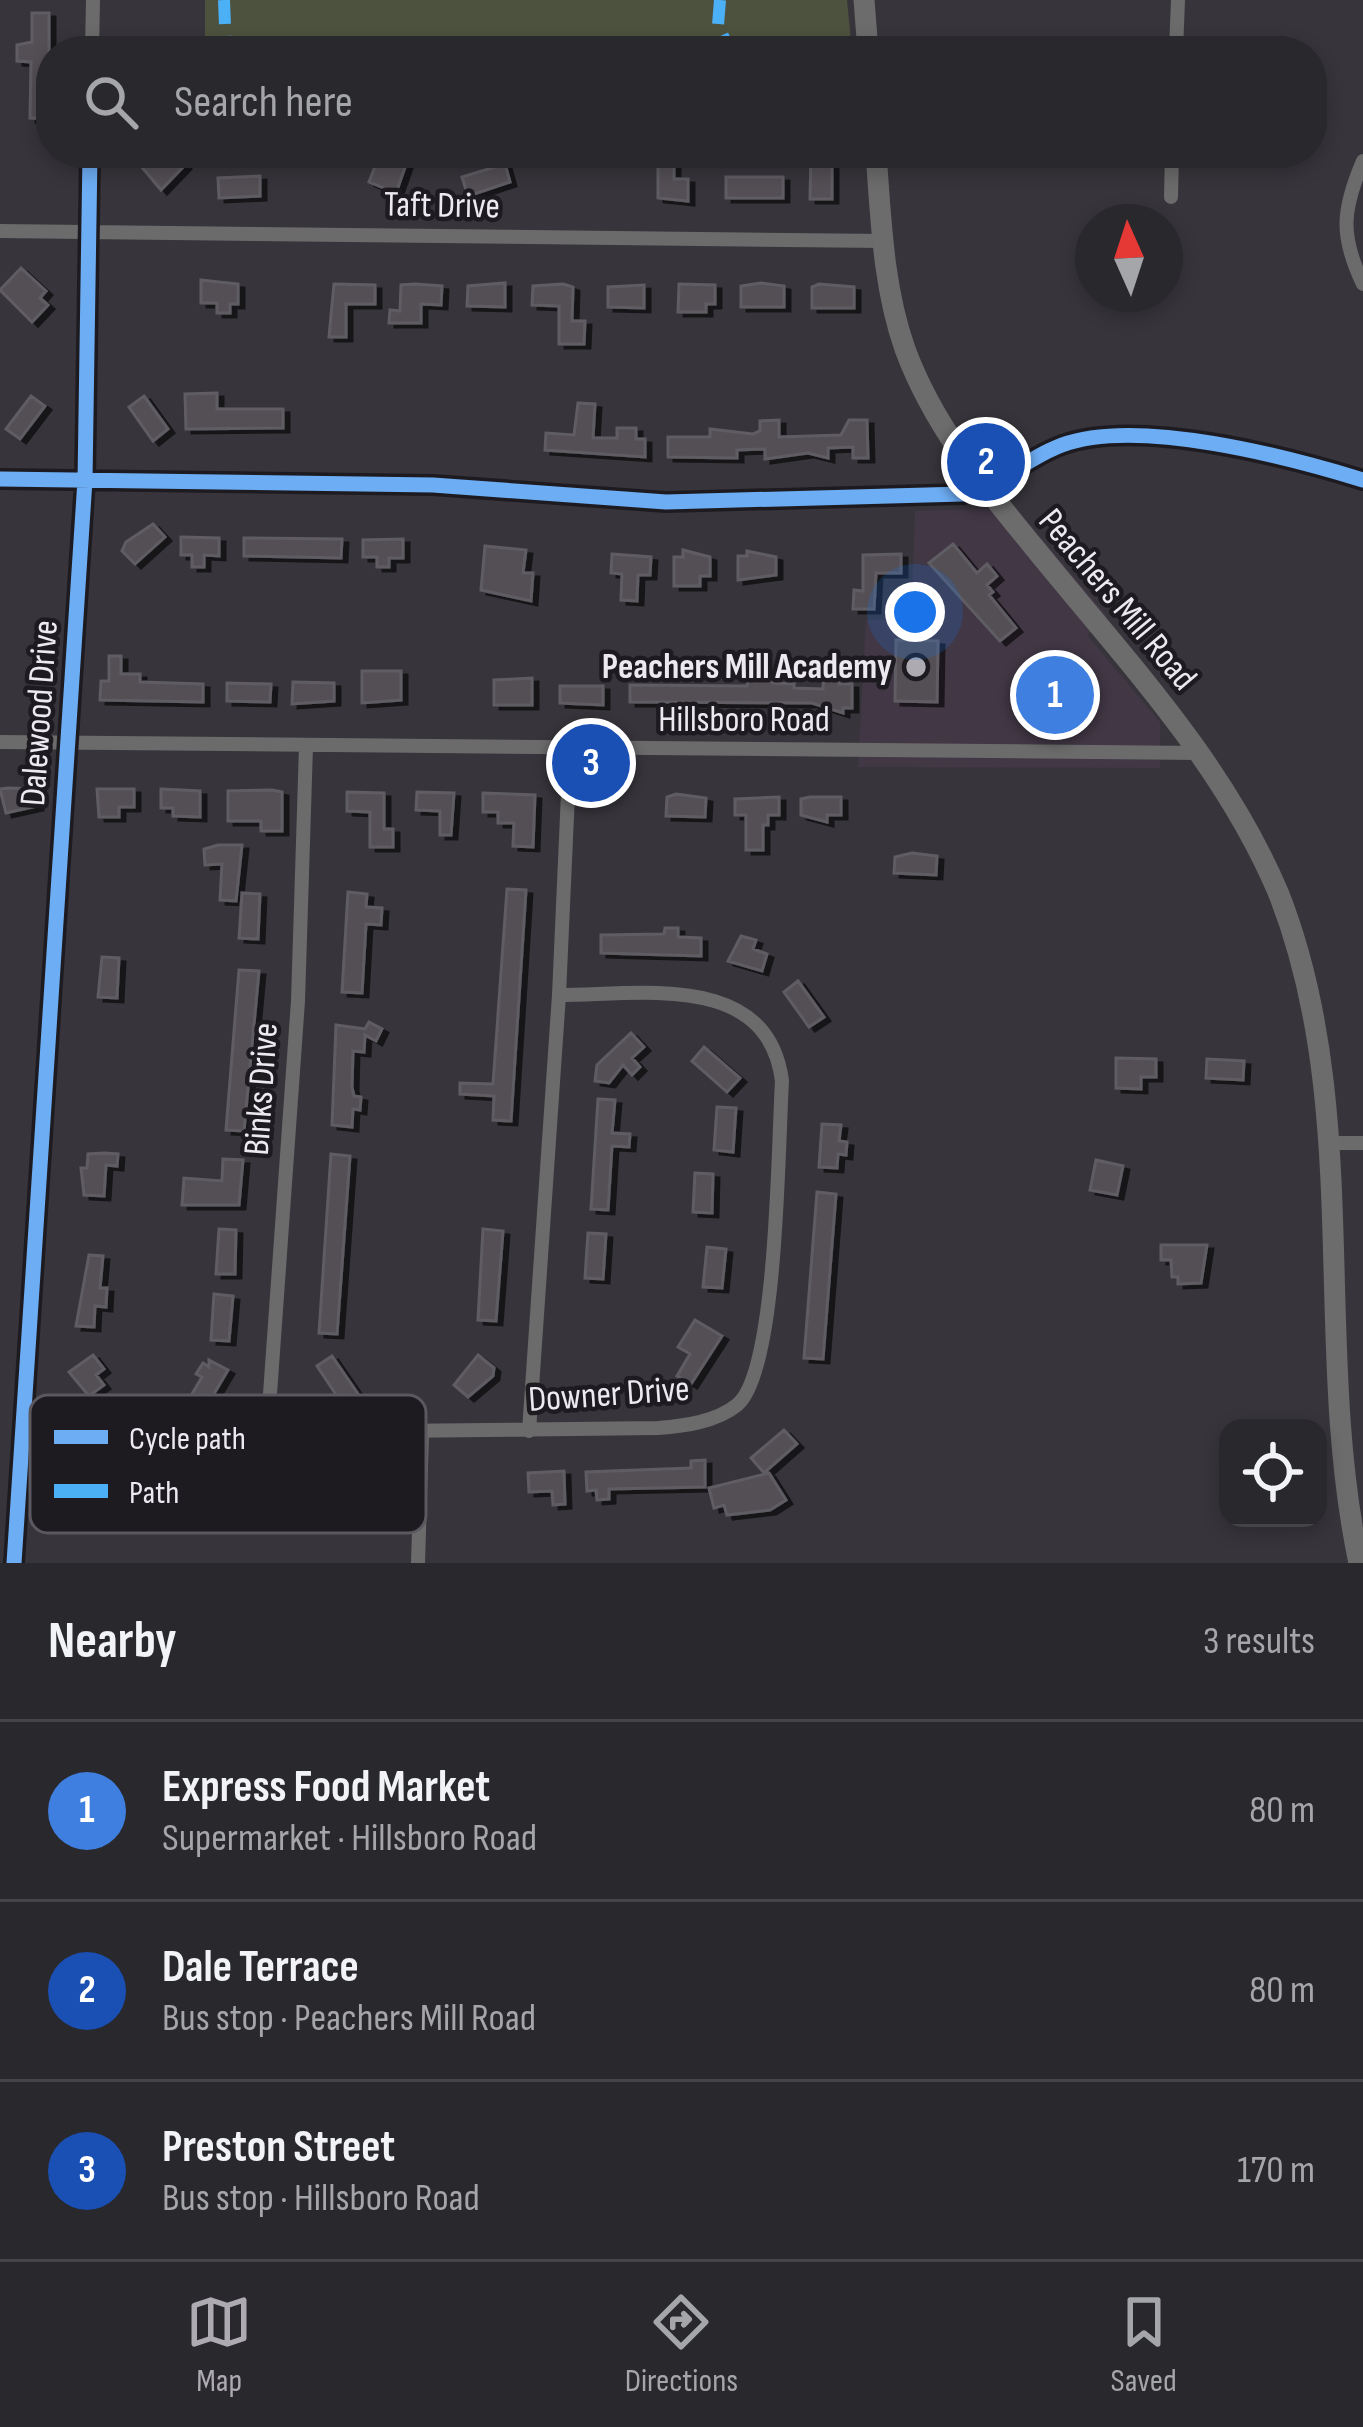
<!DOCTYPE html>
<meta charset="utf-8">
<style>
:root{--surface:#29282c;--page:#353438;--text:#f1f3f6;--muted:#a5a6a9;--line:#454448;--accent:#adaab1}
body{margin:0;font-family:"Sofia Sans Condensed",sans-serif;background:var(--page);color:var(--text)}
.controls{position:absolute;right:36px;bottom:36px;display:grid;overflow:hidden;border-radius:24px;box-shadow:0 6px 18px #0003}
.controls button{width:108px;height:108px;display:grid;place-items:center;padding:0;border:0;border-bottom:3px solid var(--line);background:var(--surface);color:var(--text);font:60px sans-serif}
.compass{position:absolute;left:1075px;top:204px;width:108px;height:108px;border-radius:50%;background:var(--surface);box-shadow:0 6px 18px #0003;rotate:357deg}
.you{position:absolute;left:915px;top:612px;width:42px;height:42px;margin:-30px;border:9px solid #fff;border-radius:50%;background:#1a73e8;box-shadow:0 0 0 18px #1a73e833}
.badge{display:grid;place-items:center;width:78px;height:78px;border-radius:50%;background:var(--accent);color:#fff;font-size:39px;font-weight:700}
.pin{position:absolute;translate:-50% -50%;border:6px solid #fff;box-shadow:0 3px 12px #0006}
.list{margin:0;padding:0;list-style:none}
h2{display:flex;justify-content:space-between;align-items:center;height:156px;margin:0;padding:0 48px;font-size:51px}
h2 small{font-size:39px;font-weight:400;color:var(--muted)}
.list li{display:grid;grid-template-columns:78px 1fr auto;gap:36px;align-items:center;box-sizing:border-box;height:180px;padding:0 48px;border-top:3px solid var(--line)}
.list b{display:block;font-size:45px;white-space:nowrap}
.list p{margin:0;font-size:39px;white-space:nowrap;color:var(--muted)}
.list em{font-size:39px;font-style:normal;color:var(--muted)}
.icon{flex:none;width:66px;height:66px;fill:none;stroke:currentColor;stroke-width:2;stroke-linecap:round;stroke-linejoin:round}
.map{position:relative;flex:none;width:1363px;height:1563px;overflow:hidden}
.search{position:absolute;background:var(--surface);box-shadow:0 6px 18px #0003;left:36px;right:36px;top:36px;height:132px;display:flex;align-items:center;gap:30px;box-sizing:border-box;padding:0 42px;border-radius:48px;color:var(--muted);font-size:45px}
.sheet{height:696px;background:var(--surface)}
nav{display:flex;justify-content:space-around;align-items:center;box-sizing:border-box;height:168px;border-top:3px solid var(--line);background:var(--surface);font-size:33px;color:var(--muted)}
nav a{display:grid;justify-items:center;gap:6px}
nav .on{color:var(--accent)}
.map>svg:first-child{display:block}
</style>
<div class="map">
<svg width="1363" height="1563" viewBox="0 0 1363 1563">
<defs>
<filter id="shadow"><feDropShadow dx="6" dy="4" stdDeviation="0" flood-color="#0009"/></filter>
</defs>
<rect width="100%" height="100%" fill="#37353b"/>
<path fill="#413745" d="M 1016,508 L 1107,616 L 1087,635 L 1160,722 L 1160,768 L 858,767 L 866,620 L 911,619 L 915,511 Z"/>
<path fill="#4d523e" d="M 205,0 L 847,0 L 852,51 L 205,51 Z"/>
<path fill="#525055" stroke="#5f5d63" stroke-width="3" filter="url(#shadow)" d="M 32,13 L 49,13 L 49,119 L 30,118 L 31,62 L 17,61 L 17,45 L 32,42 Z
M 130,153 L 153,153 L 158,159 L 164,154 L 170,162 L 180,156 L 185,165 L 161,190 Z
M 392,153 L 409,156 L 396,193 L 369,182 L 376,164 L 381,158 L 389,161 Z
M 658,153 L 674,153 L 674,179 L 688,179 L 688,201 L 658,198 Z
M 811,153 L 832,153 L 832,199 L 810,199 Z
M 505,164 L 510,182 L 468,196 L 462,177 Z
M 260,176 L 260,196 L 219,198 L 218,178 Z
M 726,177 L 783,177 L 783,198 L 726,198 Z
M 21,268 L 46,291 L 40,298 L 48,305 L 32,322 L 0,290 Z
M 201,280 L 238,284 L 238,304 L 230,304 L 230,313 L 217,313 L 217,303 L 201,303 Z
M 505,283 L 505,307 L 467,306 L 468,286 Z
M 761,283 L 784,286 L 784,307 L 741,307 L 741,286 Z
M 334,284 L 375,285 L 375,304 L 346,304 L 346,337 L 329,337 Z
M 415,284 L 442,286 L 441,305 L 421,304 L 421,323 L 389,323 L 390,310 L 400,311 L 401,285 Z
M 563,284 L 573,287 L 572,321 L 585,321 L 584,344 L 559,344 L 559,306 L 532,305 L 533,286 Z
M 679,284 L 715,285 L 715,304 L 706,304 L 706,312 L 678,312 Z
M 819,284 L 854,287 L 854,308 L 812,308 L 812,287 Z
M 644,285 L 644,308 L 608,307 L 608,287 Z
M 217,393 L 217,409 L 283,409 L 283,428 L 186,429 L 185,394 Z
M 31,396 L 45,406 L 20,439 L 6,429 Z
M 144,396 L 168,429 L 153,441 L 129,407 Z
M 578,403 L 595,404 L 593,438 L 617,438 L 617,428 L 636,428 L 636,439 L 645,439 L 645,457 L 545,450 L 546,433 L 574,435 Z
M 779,420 L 779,437 L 841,435 L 849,420 L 867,420 L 868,458 L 853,458 L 853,447 L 828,448 L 828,458 L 808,453 L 765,459 L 765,449 L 737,450 L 737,458 L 668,457 L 668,437 L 710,437 L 710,429 L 753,434 L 760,431 L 760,421 Z
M 153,524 L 165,537 L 135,564 L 122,551 L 126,542 Z
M 181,537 L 219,538 L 219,556 L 204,555 L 204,567 L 192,567 L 192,555 L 181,555 Z
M 244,538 L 342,539 L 341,558 L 244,556 Z
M 403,539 L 403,558 L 389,558 L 389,567 L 377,567 L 377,557 L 363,557 L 363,540 Z
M 953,544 L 977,573 L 987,564 L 997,576 L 987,585 L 993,592 L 989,595 L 1016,628 L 1000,641 L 929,563 Z
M 485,546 L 526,550 L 523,573 L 533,573 L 531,601 L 481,590 Z
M 683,550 L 710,557 L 710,576 L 700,576 L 700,586 L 674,586 L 674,557 L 683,557 Z
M 747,551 L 776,557 L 776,575 L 738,580 L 738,556 L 747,556 Z
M 612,554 L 651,557 L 650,575 L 638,575 L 637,601 L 621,600 L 622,574 L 611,573 Z
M 901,554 L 901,573 L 876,573 L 874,609 L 853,609 L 854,590 L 863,591 L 863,555 Z
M 896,640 L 938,641 L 937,702 L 895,701 Z
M 109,656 L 121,656 L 121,674 L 140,674 L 140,682 L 203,684 L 203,702 L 100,700 L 101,681 L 109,681 Z
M 824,664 L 839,664 L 839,684 L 852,684 L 852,708 L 843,708 L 843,713 L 812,703 L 630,702 L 630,685 L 747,686 L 749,676 L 773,676 L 773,683 L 794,684 L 794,688 L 823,689 Z
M 1055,669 L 1080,700 L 1055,720 L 1030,689 Z
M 362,671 L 401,671 L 401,700 L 362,703 Z
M 532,678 L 532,705 L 494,705 L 494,680 Z
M 293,682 L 334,683 L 334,701 L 292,704 Z
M 227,683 L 271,684 L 270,702 L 227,701 Z
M 560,686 L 603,686 L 603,705 L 560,703 Z
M 8,788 L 37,789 L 37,806 L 6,813 L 0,789 Z
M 97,789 L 134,789 L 134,807 L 119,807 L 119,817 L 99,817 Z
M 161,789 L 200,791 L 200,817 L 173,816 L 173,808 L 161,808 Z
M 272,790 L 282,792 L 282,831 L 261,831 L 261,821 L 228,821 L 228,791 Z
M 347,792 L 384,793 L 384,829 L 393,829 L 393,847 L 370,847 L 370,812 L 347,811 Z
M 417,792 L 454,793 L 451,835 L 440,835 L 440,811 L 416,810 Z
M 483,793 L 535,795 L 533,847 L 513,846 L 514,823 L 498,823 L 498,812 L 483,812 Z
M 676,794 L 706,798 L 705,817 L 666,816 L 667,797 Z
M 779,797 L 779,815 L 768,815 L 768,825 L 763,825 L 763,850 L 746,850 L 746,815 L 735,815 L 735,799 Z
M 810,797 L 841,797 L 841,815 L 827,815 L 827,822 L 801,815 L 801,799 Z
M 218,845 L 242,845 L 236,901 L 220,900 L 222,864 L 205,865 L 204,849 Z
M 912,853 L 937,856 L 936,875 L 894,873 L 895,857 Z
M 507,889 L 526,890 L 511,1121 L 493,1120 L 494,1096 L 460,1094 L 460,1083 L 493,1084 Z
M 348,892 L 367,894 L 366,907 L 382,908 L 381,925 L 366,924 L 362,993 L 342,992 Z
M 242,893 L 260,894 L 258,939 L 239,938 Z
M 665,928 L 678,928 L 678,937 L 701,938 L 701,956 L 601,953 L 601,935 L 664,934 Z
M 741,936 L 756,940 L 753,949 L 767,954 L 762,971 L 728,961 Z
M 102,957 L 119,958 L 117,998 L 98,997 Z
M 239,970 L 259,971 L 244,1131 L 226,1130 Z
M 798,981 L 824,1017 L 809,1027 L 784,992 Z
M 369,1022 L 382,1029 L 376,1041 L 365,1035 L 364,1052 L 353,1051 L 352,1087 L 354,1096 L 361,1097 L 360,1110 L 353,1109 L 352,1127 L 332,1125 L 336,1025 L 365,1029 Z
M 631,1033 L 644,1047 L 632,1058 L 640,1067 L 632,1075 L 623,1065 L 609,1083 L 595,1081 L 597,1065 Z
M 704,1047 L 740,1078 L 727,1092 L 692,1061 Z
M 1116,1058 L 1156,1059 L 1156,1077 L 1141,1077 L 1141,1089 L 1116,1088 Z
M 1207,1059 L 1244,1061 L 1243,1080 L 1206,1078 Z
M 598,1099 L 615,1100 L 612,1133 L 630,1134 L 629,1147 L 612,1146 L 608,1210 L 591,1209 Z
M 717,1107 L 736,1108 L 733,1152 L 714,1150 Z
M 822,1124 L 841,1125 L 839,1141 L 847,1142 L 846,1155 L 838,1154 L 837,1168 L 819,1167 Z
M 104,1153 L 118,1154 L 117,1166 L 106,1165 L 104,1196 L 84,1195 L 81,1168 L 87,1168 L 88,1154 Z
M 331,1154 L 350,1156 L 337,1334 L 319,1333 Z
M 223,1159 L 243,1160 L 239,1205 L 182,1205 L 184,1178 L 222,1181 Z
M 1096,1160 L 1123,1166 L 1117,1195 L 1090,1190 Z
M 695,1173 L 713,1174 L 712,1213 L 693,1212 Z
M 817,1192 L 836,1194 L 823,1359 L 804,1358 Z
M 219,1229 L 236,1230 L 235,1274 L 216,1274 Z
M 483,1229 L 503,1231 L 496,1321 L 478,1320 Z
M 588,1233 L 606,1234 L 603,1279 L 585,1278 Z
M 1161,1245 L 1207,1245 L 1201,1283 L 1178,1284 L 1178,1277 L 1172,1277 L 1171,1260 L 1161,1260 Z
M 707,1247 L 726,1249 L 722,1288 L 703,1287 Z
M 89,1255 L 103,1256 L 100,1288 L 107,1288 L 106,1307 L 95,1306 L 94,1327 L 76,1326 Z
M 214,1294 L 233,1296 L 229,1341 L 211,1340 Z
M 695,1320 L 722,1336 L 691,1384 L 677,1376 L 690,1354 L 678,1347 Z
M 93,1355 L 104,1369 L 96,1375 L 104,1385 L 89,1396 L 69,1372 Z
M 478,1355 L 494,1368 L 493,1376 L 468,1397 L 454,1385 Z
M 332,1356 L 358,1394 L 343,1405 L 317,1366 Z
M 209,1360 L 228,1370 L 205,1409 L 189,1399 L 202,1377 L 196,1374 L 203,1363 L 209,1367 Z
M 784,1430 L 797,1444 L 764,1473 L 751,1458 Z
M 705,1460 L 705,1487 L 609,1489 L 609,1499 L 597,1500 L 596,1490 L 587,1491 L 586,1472 L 691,1468 L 691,1461 Z
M 564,1471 L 565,1504 L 553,1505 L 552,1491 L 529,1492 L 528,1473 Z
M 769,1473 L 786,1500 L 770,1510 L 727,1515 L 724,1505 L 714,1508 L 709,1488 Z"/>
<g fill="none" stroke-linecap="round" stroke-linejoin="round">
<path stroke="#6c6b6b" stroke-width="14" d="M 92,51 L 93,0
M 1176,51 L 1178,0
M 1363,161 C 1342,210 1340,236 1363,284
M 1171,197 L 1172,153
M 0,231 L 883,241
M 0,479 L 433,485 L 666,502 L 963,494 C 1002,485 1026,458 1062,445 C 1138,417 1288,457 1363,480
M 0,742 L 1200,753
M 1334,1143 L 1363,1143
M 529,1431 L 559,995 L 570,749
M 24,1435 L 658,1428 C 684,1426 716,1422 737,1405 C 778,1372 778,1142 782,1081 C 768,971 641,995 559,995
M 267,1436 L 298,1001 L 306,746
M 14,1563 L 85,480 L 90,153
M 418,1563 L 422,1434"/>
<path stroke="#6d6c6c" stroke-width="21" d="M 864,0 L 868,51
M 876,153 C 881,219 883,287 905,349 C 933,425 982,484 1033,546 C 1122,656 1222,760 1278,892 C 1363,1106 1312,1341 1359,1563"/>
<path stroke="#4cb0f7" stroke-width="12" stroke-dasharray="24 12" stroke-linecap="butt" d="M 224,0 L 226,51
M 720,0 L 718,25 L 730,51"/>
<defs>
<path id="cycleway" d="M 0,479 L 433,485 L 666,502 L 963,494 C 1002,485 1026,458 1062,445 C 1138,417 1288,457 1363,480
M 14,1563 L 85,480 L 90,153"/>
</defs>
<use href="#cycleway" stroke="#1d1b20" stroke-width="22"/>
<use href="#cycleway" stroke="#6dadf4" stroke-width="15"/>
</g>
<circle fill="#adaab1" stroke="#1d1b20" stroke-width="4.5" cx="916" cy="667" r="12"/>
<g text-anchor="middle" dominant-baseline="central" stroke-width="9" stroke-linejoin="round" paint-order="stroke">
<g font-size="36" fill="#ece9f1" stroke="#1d1b20">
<text transform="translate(442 206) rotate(1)">Taft Drive</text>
<text transform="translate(1117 600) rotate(50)">Peachers Mill Road</text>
<text transform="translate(40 713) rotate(-86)">Dalewood Drive</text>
<text x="744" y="720">Hillsboro Road</text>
<text transform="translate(262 1089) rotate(-86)">Binks Drive</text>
<text transform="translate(609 1395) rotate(-4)">Downer Drive</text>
</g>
<g font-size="36" font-weight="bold" fill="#ece9f1" stroke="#1d1b20" text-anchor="end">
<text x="892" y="667">Peachers Mill Academy</text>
</g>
</g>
<rect x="30" y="1395" width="396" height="138" rx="18" fill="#1d1b20" stroke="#5b595f" stroke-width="3"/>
<rect x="54" y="1430" width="54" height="14" fill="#6dadf4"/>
<rect x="54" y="1484" width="54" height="14" fill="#4cb0f7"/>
<g font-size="33" fill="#ece9f1">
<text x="129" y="1449">Cycle path</text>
<text x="129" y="1503">Path</text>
</g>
</svg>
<div class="controls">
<button><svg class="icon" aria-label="locate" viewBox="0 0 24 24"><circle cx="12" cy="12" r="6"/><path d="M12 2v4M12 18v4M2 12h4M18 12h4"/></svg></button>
</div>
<svg class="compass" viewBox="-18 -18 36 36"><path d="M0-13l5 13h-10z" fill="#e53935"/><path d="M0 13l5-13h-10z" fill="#a5a6a9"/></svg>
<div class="you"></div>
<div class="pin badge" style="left:1055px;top:695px;background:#3f7fe0">1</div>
<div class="pin badge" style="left:986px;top:462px;background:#1a4fb4">2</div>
<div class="pin badge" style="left:591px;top:763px;background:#1a4fb4">3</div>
<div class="search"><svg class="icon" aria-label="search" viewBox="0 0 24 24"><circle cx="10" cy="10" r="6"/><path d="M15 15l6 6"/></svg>Search here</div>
</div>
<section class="sheet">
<h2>Nearby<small>3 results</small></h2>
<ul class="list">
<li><span class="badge" style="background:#3f7fe0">1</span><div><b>Express Food Market</b><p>Supermarket · Hillsboro Road</p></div><em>80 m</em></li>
<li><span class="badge" style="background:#1a4fb4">2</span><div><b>Dale Terrace</b><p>Bus stop · Peachers Mill Road</p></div><em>80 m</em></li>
<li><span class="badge" style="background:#1a4fb4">3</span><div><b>Preston Street</b><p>Bus stop · Hillsboro Road</p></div><em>170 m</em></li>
</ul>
</section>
<nav>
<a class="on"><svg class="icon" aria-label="map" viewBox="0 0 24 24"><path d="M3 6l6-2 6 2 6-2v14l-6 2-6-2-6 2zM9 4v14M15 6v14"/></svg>Map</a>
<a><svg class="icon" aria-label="directions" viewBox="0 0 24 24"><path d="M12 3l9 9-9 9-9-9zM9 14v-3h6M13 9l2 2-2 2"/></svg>Directions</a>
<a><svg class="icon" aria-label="saved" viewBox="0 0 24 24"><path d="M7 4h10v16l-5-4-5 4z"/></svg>Saved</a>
</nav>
